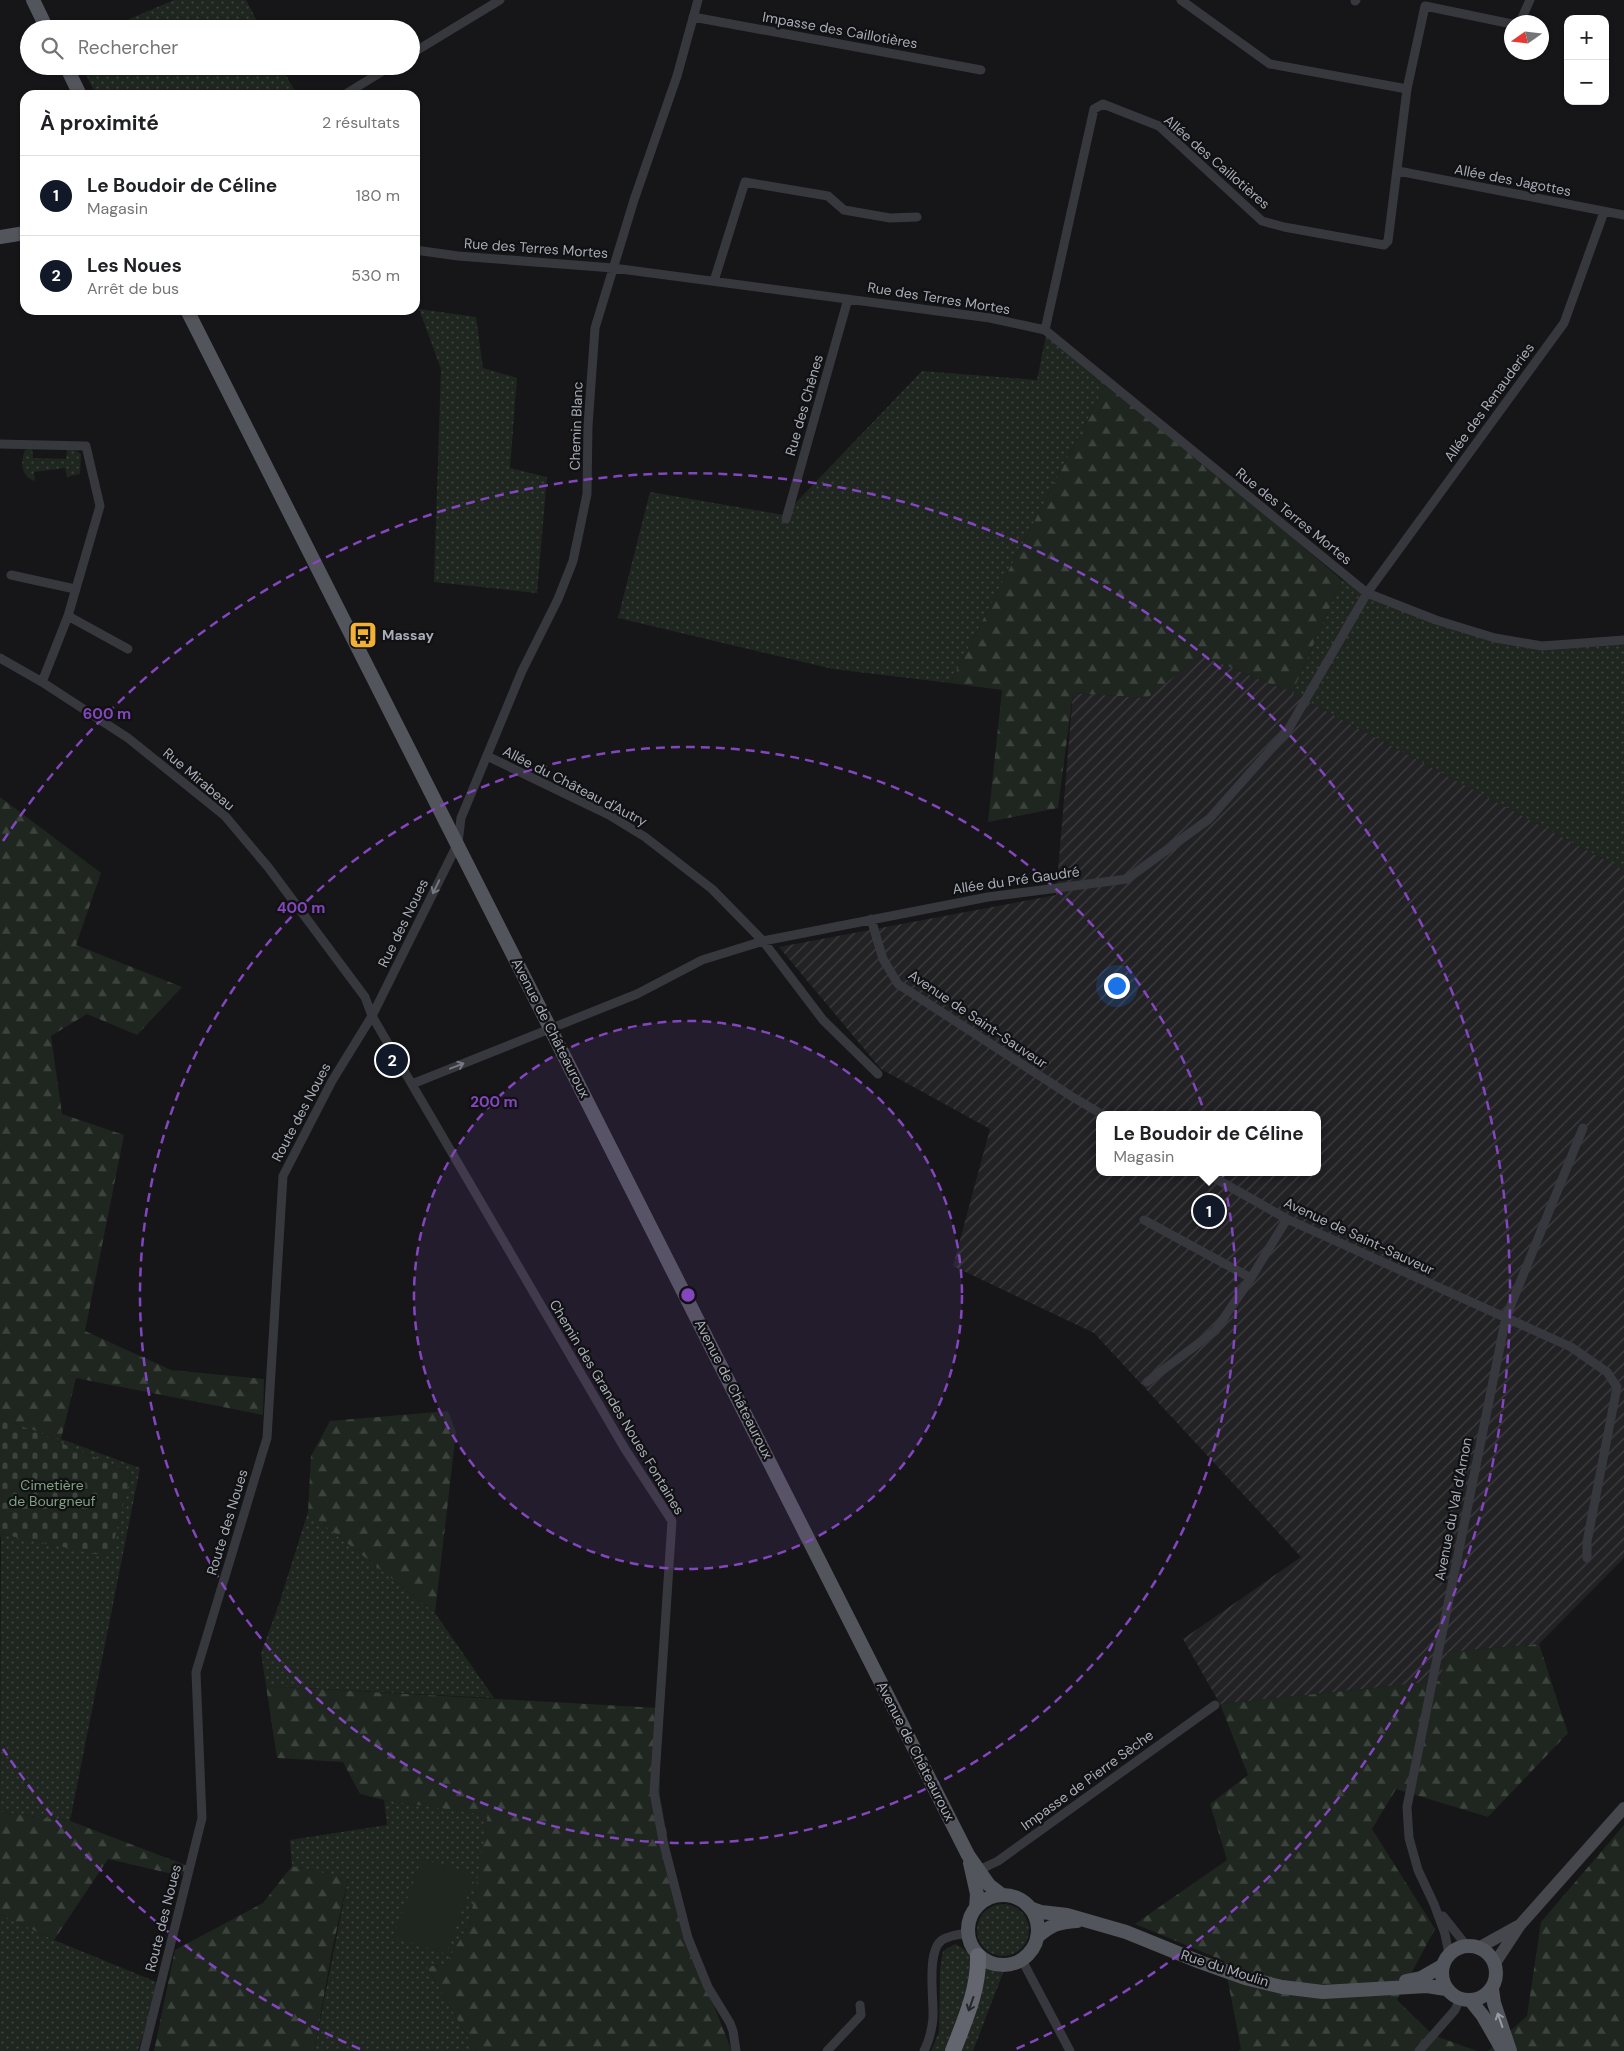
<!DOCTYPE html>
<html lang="fr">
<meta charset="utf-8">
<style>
:root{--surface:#fff;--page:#f6f6f6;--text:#202124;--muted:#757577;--line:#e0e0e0;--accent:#111827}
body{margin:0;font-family:"DM Sans",sans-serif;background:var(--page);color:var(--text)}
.controls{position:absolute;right:15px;top:15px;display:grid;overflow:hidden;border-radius:10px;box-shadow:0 1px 4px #0004}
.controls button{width:45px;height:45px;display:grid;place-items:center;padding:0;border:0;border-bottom:1px solid var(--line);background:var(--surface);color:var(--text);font:25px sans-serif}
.compass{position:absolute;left:1504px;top:15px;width:45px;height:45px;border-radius:50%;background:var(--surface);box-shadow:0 1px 4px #0004;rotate:256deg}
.you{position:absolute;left:1116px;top:985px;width:18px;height:18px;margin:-12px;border:4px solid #fff;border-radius:50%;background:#1a73e8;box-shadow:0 0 0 8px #1a73e833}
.badge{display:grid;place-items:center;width:32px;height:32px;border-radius:50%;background:var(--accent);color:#fff;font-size:16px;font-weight:700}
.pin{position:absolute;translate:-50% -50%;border:2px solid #fff;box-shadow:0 1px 5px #0006}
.popup{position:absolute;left:1096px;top:1111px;width:225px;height:65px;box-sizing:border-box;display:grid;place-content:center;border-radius:10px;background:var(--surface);filter:drop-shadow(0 1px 4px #0005);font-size:16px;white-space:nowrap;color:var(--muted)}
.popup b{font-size:19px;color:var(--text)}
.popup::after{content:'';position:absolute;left:50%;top:100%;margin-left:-10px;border:10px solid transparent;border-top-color:var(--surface)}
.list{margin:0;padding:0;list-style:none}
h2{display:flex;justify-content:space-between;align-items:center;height:65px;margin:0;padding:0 20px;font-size:21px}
h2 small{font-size:16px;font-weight:400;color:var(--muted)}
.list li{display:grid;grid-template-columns:32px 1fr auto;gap:15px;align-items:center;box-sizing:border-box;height:80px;padding:0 20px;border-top:1px solid var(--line)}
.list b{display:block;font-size:19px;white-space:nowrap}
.list p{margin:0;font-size:16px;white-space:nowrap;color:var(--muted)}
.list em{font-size:16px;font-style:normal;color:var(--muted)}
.icon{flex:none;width:28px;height:28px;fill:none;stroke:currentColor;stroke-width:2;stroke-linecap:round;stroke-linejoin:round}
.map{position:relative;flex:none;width:1624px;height:2051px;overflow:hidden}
.search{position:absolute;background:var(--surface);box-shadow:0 1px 4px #0004;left:20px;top:20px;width:400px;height:55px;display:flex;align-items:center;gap:12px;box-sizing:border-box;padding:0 18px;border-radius:28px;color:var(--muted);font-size:19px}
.panel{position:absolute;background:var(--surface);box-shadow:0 1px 4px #0004;left:20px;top:90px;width:400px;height:225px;border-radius:15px}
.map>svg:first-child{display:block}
</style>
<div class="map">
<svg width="1624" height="2051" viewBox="0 0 1624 2051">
<defs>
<pattern id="industrial-furrows" width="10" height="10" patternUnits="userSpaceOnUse" patternTransform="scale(1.25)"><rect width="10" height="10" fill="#222225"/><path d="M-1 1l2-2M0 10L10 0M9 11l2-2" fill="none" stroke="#3f3f43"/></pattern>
<pattern id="grass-dots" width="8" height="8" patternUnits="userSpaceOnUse" patternTransform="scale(1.25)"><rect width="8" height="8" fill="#1e261f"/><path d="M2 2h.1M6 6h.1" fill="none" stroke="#3c433d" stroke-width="1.8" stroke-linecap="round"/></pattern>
<pattern id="forest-firs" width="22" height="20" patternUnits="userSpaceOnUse" patternTransform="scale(1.25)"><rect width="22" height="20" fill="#1e261f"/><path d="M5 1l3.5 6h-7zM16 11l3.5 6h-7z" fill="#3c433d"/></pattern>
<pattern id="cemetery-stones" width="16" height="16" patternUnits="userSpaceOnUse" patternTransform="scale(1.25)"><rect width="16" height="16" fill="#1e261f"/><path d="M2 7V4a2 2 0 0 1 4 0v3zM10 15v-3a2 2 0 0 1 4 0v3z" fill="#3c433d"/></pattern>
</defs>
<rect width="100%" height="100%" fill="#161618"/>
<path fill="url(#industrial-furrows)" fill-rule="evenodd" d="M 1201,655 L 1292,693 L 1624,870 L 1624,1558 L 1539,1644 L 1448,1652 L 1439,1681 L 1220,1704 L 1183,1639 L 1301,1557 L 1094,1333 L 953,1266 L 990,1129 L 881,1069 L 779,947 L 1056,895 L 1073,693 L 1147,698 ZM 1100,1115 L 1318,1115 L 1318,1172 L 1100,1172 Z"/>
<path fill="url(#grass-dots)" d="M 174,0 L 246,0 L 261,29 L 106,29 Z
M 82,66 L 281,66 L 297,95 L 96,95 Z
M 419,309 L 476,317 L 483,368 L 517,378 L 510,468 L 547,477 L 537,593 L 434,582 L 441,369 Z
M 1047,331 L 1108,380 L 950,683 L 833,669 L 618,618 L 650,492 L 784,515 L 922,371 L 1037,380 Z
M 32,448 L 33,458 L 66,459 L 67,449 L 77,451 L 81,454 L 80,474 L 67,477 L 65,468 L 34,472 L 35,481 C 21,476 20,463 25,450 Z
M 1342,580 L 1407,611 L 1490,636 L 1541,645 L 1624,639 L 1624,870 L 1292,693 Z
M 19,1425 L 61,1439 L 140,1468 L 70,1821 L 0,1812 L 1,1534 L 110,1556 L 131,1473 Z
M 308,1512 L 435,1613 L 494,1698 L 266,1686 L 261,1653 L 278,1607 Z
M 384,1800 L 489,1815 L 470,1922 L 446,1964 L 427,1967 L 476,2051 L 314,2051 L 348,1879 L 292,1866 L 290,1840 L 387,1825 Z
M977 1930a26 26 0 1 1 52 0a26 26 0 1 1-52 0Z
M 0,1914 L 54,1940 L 159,1983 L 138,2051 L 0,2051 Z
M 955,1944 C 961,1947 967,1950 970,1956 C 978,1975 952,2032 945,2051 L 931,2051 L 939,2032 L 940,1969 L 943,1951 Z
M 984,1967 L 1003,1973 L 973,2051 L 958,2051 Z"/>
<path fill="url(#forest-firs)" d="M 1108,380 L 1342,580 L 1292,693 L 1201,655 L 1147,698 L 1073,693 L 1058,808 L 988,822 L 1002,690 L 950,683 Z
M 0,797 L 101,873 L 76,945 L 182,987 L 137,1035 L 87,1014 L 51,1036 L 62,1114 L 124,1135 L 85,1331 L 171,1370 L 264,1379 L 263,1415 L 76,1378 L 61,1439 L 0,1419 Z
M 448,1411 L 456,1432 L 435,1613 L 308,1512 L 311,1456 L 330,1421 Z
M 1539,1644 L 1568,1733 L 1488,1817 L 1396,1789 L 1372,1829 L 1435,1929 L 1397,2000 L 1433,2035 L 1477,2051 L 1238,2051 L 1241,2049 L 1224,1961 L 1135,1924 L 1227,1860 L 1210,1804 L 1248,1775 L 1220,1704 L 1439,1681 L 1448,1652 Z
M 266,1686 L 658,1708 L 660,1796 L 685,1934 L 732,2051 L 476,2051 L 427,1967 L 446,1964 L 470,1922 L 488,1815 L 384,1800 L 360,1794 L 343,1762 L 277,1758 Z
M 0,1812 L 70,1821 L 188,1866 L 181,1876 L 108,1859 L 54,1940 L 0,1914 Z
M 1624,1825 L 1624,2051 L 1488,2051 L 1527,2016 L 1541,1922 Z
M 292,1866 L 348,1878 L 332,1951 L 314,2051 L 154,2051 L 175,1950 L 263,1903 Z"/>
<path fill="url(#cemetery-stones)" d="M 0,1419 L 19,1425 L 131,1473 L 110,1557 L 1,1534 L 0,1539 Z"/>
<path fill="#1e261f" d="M 422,1859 L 475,1875 L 446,1954 L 393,1937 Z"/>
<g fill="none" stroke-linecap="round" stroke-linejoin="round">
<path stroke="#37383d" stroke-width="9" d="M 1355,1 L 1356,0
M 693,17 L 981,70
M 1520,22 L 1530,0
M 411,54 L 500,0
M 1407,89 L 1425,6 L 1512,24
M 344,95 L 391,66
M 1398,171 L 1624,215
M 415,250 L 458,256 L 613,268 L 990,318 L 1045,330 L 1367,593 L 1436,620 L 1495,638 L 1542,646 L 1624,640
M 714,281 L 745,182 L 828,196 L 844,210 L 890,218 L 917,217
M 1045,330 L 1094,109 L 1103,104 L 1159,126 L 1262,221 L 1284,227 L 1384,245 L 1388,241 L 1407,89 L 1270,64 L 1181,0
M 0,444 L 86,446 L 100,506 L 68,616 L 42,682
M 786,519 L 848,299
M 11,575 L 75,589
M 68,616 L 128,649
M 0,658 L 42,682 L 128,738 L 225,816 L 268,867 L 365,997 L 372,1016 L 625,1449 L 672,1521 L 654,1792 L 663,1841 L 688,1938 L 708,1987 L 730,2023 L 733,2031 L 736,2051
M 487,756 L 609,815 L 645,837 L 712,889 L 763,941 L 823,1020 L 878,1074
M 871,919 L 883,959 L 898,984 L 1071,1096 L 1103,1115
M 412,1084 L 637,994 L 702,960 L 763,941 L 988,897 L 1127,879 L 1209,819 L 1288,730 L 1367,593 L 1564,323 L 1604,212
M 1204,1172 L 1287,1219 L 1571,1347 L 1607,1372 L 1617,1387 L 1587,1542 L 1587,1558
M 1144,1220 L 1251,1278
M 1147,1382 L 1215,1331 L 1251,1278 L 1287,1219
M 975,1872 L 998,1861 L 1215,1705
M 1443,1916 L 1466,1945
M 1449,1954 L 1445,1934 L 1434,1904 L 1418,1870 L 1409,1838 L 1407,1807 L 1506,1317 L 1583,1128
M 1022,1960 L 1070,2051
M 144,2051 L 202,1818 L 196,1672 L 267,1438 L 283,1176 L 332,1081 L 372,1016 L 458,843 L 461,818 L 522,671 L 558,599 L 573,561 L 587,494 L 588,426 L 595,328 L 634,200 L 677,76 L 698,0
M 827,2051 L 861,2015 L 860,2005
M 924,2051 C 929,2041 932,2029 933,2018 C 934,1999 926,1951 942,1940 C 950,1935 960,1934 968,1933
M 1419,2051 L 1455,2010 L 1460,1999"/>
<path stroke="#45474d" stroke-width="12" d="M 1480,1947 L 1518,1926
M 1495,1963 L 1520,1925 L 1624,1808"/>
<path stroke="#53555c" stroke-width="14" d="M 33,0 L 47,29
M 66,66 L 80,95
M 0,237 L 25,233
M 187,310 L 968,1855 L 989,1885 L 1002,1895
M 970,1863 L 977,1894 L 976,1908
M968 1930a35 35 0 1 1 70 0a35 35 0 1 1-70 0Z
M 1030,1908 L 1041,1912 L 1067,1915 L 1126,1932 L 1200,1962 L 1245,1978 L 1282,1987 L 1323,1992 L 1427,1986 L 1446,1989
M 1037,1937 C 1051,1925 1058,1922 1077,1921
M1442 1973a27 27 0 1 1 54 0a27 27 0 1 1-54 0Z
M 1406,1981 L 1421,1978 L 1442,1966
M 1492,1989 L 1494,2003 L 1510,2051
M 1471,2001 L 1483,2016 L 1503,2051"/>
<path stroke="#63666e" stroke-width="16" d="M 953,2051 C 965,2020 979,1989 978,1956"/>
</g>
<defs><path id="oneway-shaft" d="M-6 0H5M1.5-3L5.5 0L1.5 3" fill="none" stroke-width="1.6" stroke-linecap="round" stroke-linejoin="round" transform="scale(1.25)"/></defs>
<g stroke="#757881">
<use href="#oneway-shaft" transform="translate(436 887) rotate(116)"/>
<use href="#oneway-shaft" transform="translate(457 1066) rotate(-21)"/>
</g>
<use stroke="#26262a" href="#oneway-shaft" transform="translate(971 2004) rotate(109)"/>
<use stroke="#979ba6" href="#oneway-shaft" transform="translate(1500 2020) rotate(-109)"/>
<circle cx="688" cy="1295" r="274" fill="#8446be" fill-opacity=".12"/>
<g fill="none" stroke="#8446be" stroke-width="2.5" stroke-dasharray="9 6">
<circle cx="688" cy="1295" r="274"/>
<circle cx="688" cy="1295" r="548"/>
<path d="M360 2049A822 822 0 0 1 3 1749M3 841A822 822 0 1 1 1016 2049"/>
</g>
<defs>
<symbol id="bus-square" viewBox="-11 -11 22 22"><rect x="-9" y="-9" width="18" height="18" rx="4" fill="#f2b134" stroke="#111113"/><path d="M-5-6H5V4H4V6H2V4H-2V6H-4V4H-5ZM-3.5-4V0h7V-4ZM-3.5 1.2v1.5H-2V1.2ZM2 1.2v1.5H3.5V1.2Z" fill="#111"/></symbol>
</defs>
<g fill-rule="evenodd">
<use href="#bus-square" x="347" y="619" width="32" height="32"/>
</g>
<g text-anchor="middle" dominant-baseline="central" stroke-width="4.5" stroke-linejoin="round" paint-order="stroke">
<g font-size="14" fill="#a8adb8" stroke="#111113">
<text transform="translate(840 30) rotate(10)">Impasse des Caillotières</text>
<text transform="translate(1217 162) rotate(41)">Allée des Caillotières</text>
<text transform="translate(1513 180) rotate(11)">Allée des Jagottes</text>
<text transform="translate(536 248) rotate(4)">Rue des Terres Mortes</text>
<text transform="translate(939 298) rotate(9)">Rue des Terres Mortes</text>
<text transform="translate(1489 402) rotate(-54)">Allée des Renauderies</text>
<text transform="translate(804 405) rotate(-74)">Rue des Chênes</text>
<text transform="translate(576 426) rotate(-88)">Chemin Blanc</text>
<text transform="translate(1294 516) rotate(39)">Rue des Terres Mortes</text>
<text transform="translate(199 779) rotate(40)">Rue Mirabeau</text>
<text transform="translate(575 786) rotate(27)">Allée du Château d'Autry</text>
<text transform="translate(1016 880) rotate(-8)">Allée du Pré Gaudré</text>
<text transform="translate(403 923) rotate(-64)">Rue des Noues</text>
<text transform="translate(978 1019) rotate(34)">Avenue de Saint-Sauveur</text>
<text transform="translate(551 1028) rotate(63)">Avenue de Châteauroux</text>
<text transform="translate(301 1112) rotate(-62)">Route des Noues</text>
<text transform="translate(1359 1236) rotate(25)">Avenue de Saint-Sauveur</text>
<text transform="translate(734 1389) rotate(63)">Avenue de Châteauroux</text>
<text transform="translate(617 1407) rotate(59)">Chemin des Grandes Noues Fontaines</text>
<text transform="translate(1453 1509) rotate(-79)">Avenue du Val d’Arnon</text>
<text transform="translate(227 1522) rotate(-73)">Route des Noues</text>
<text transform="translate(916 1751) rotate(63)">Avenue de Châteauroux</text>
<text transform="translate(1087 1780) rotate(-36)">Impasse de Pierre Sèche</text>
<text transform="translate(163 1918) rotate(-76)">Route des Noues</text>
<text transform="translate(1225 1968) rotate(18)">Rue du Moulin</text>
</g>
<g font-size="14" font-weight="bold" fill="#a8adb8" stroke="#111113" text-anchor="start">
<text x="382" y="635">Massay</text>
</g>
<g font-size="14" fill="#7fa381" stroke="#111113">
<text x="52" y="1485">Cimetière<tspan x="52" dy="16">de Bourgneuf</tspan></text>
</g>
</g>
<circle cx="688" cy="1295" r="8" fill="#8446be" stroke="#111113" stroke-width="2.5"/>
<g font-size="15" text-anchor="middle" font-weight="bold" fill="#8446be" stroke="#111113" stroke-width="4.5" stroke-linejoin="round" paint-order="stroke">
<text x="107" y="719">600 m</text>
<text x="301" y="913">400 m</text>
<text x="494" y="1107">200 m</text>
</g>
</svg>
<div class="controls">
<button>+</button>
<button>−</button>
</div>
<svg class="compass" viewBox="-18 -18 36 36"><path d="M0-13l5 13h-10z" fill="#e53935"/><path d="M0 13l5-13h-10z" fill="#757577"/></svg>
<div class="you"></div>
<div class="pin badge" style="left:1209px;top:1211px">1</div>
<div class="popup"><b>Le Boudoir de Céline</b>Magasin</div>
<div class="pin badge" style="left:392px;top:1060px">2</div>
<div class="search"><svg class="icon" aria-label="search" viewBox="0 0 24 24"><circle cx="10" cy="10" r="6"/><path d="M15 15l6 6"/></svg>Rechercher</div>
<section class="panel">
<h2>À proximité<small>2 résultats</small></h2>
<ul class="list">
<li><span class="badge">1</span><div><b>Le Boudoir de Céline</b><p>Magasin</p></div><em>180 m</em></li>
<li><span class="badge">2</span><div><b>Les Noues</b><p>Arrêt de bus</p></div><em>530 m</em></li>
</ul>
</section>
</div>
